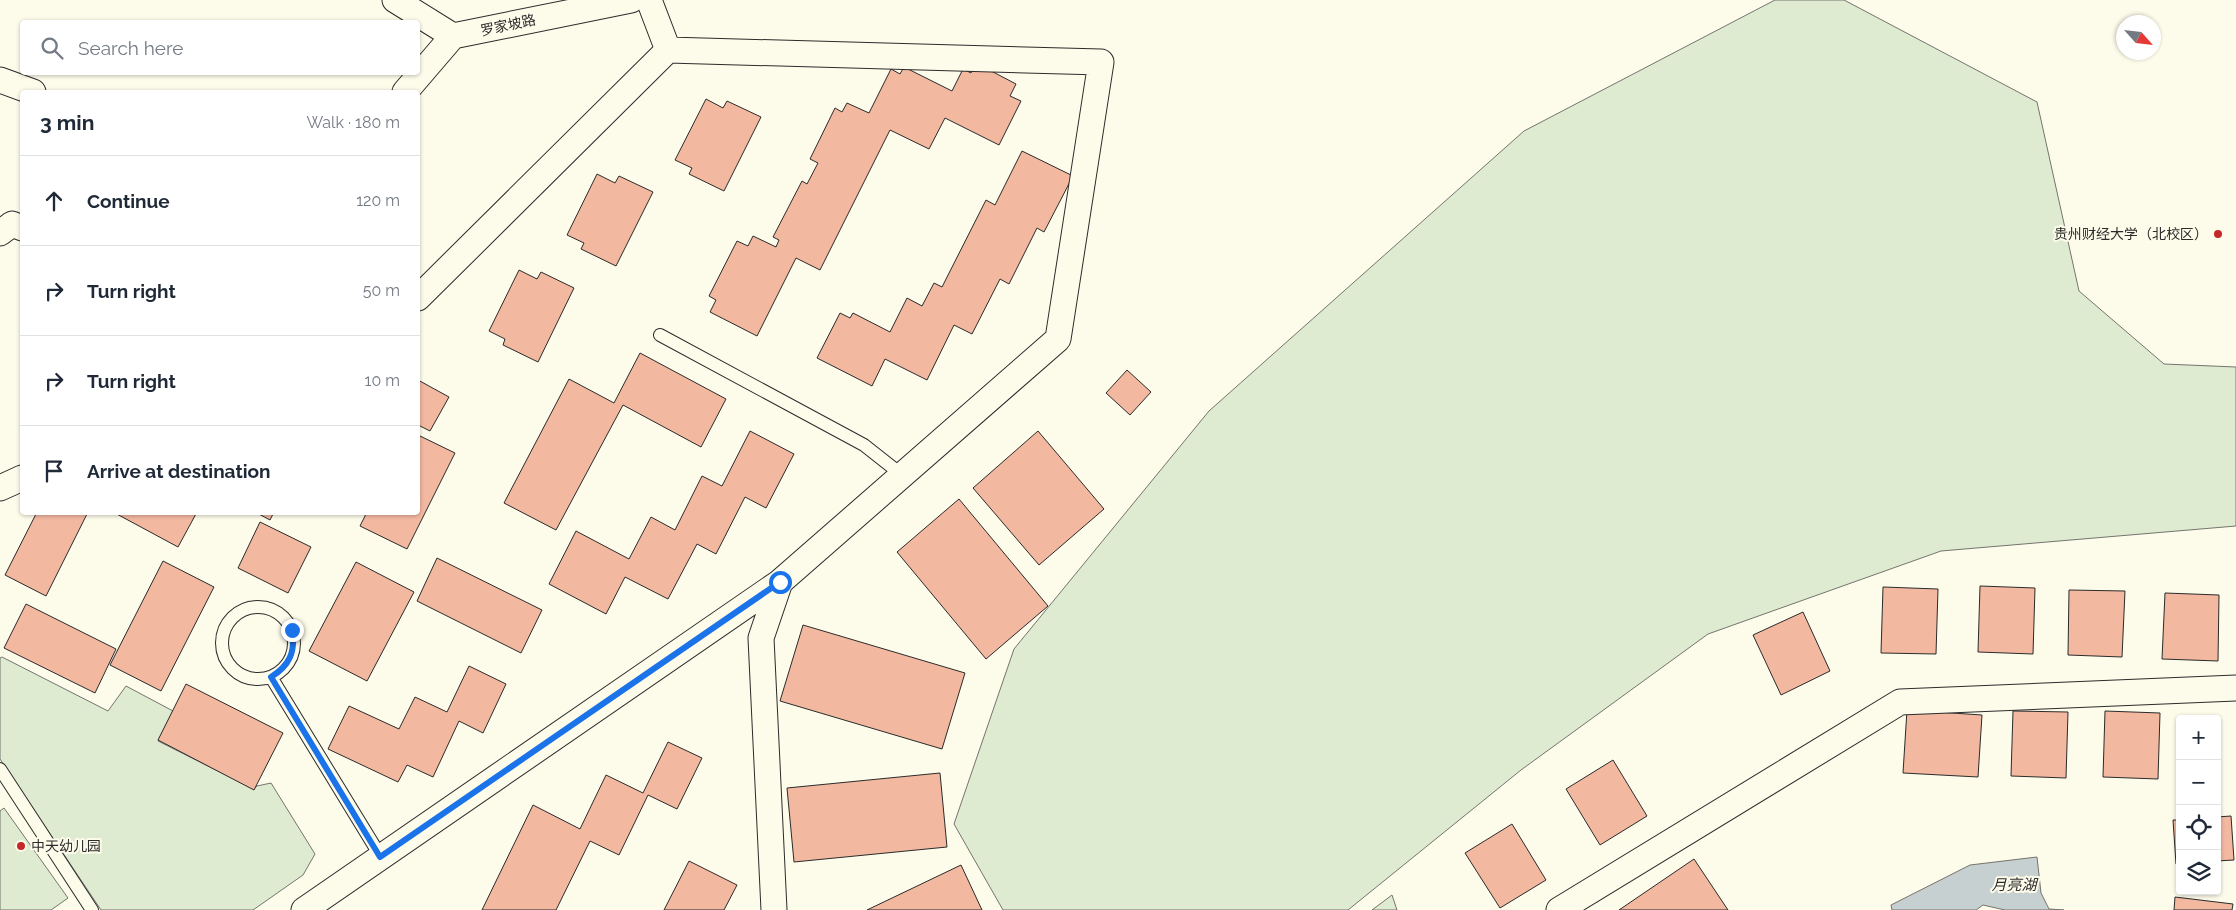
<!DOCTYPE html>
<meta charset="utf-8">
<style>
:root{--surface:#fff;--page:#f6f6f7;--text:#1f2937;--muted:#747a83;--line:#e0e1e3}
body{margin:0;font-family:Raleway,"Noto Sans SC",sans-serif;background:var(--page);color:var(--text)}
.controls{position:absolute;right:15px;bottom:15px;display:grid;overflow:hidden;border-radius:5px;box-shadow:0 1px 4px #0004}
.controls button{width:45px;height:45px;display:grid;place-items:center;padding:0;border:0;border-bottom:1px solid var(--line);background:var(--surface);color:var(--text);font:25px sans-serif}
.compass{position:absolute;left:2116px;top:15px;width:45px;height:45px;border-radius:50%;background:var(--surface);box-shadow:0 1px 4px #0004;rotate:117deg}
.stop{position:absolute;width:15px;height:15px;margin:-11px;border:4px solid #1a73e8;border-radius:50%;background:#fff}
.stop.end{background:#1a73e8;border-color:#fff;box-shadow:0 1px 5px #0008}
.list{margin:0;padding:0;list-style:none}
h2{display:flex;justify-content:space-between;align-items:center;height:65px;margin:0;padding:0 20px;font-size:21px}
h2 small{font-size:16px;font-weight:400;color:var(--muted)}
.list li{display:grid;grid-template-columns:32px 1fr auto;gap:15px;align-items:center;box-sizing:border-box;height:90px;padding:0 20px;border-top:1px solid var(--line)}
.list b{display:block;font-size:19px;white-space:nowrap}
.list em{font-size:16px;font-style:normal;color:var(--muted)}
.icon{flex:none;width:28px;height:28px;fill:none;stroke:currentColor;stroke-width:2;stroke-linecap:round;stroke-linejoin:round}
.map{position:relative;flex:none;width:2236px;height:910px;overflow:hidden}
.search{position:absolute;background:var(--surface);box-shadow:0 1px 4px #0004;left:20px;top:20px;width:400px;height:55px;display:flex;align-items:center;gap:12px;box-sizing:border-box;padding:0 18px;border-radius:5px;color:var(--muted);font-size:19px}
.panel{position:absolute;background:var(--surface);box-shadow:0 1px 4px #0004;left:20px;top:90px;width:400px;height:425px;border-radius:5px}
.map>svg:first-child{display:block}
</style>
<div class="map">
<svg width="2236" height="910" viewBox="0 0 2236 910">
<rect width="100%" height="100%" fill="#fdfbea"/>
<path fill="#deebd1" stroke="#74746e" d="M 1775,0 L 1844,0 L 2037,102 L 2079,291 L 2164,364 L 2236,367 L 2236,526 L 1941,551 L 1708,634 L 1521,770 L 1348,910 L 1003,910 L 954,824 L 1014,649 L 1209,411 L 1524,131 Z
M 2,657 L 108,711 L 126,686 L 173,711 L 158,741 L 254,789 L 257,786 L 271,783 L 315,854 L 303,875 L 253,910 L 101,910 L 0,759 L 0,658 Z
M 4,808 L 68,898 L 51,910 L 0,910 L 0,811 Z
M 1392,895 L 1397,910 L 1372,910 Z"/>
<path fill="#c7d0d0" stroke="#74746e" d="M 2037,857 L 2041,893 L 2049,909 L 2064,910 L 2005,910 L 1983,905 L 1976,910 L 1892,910 L 1891,905 L 1970,865 Z"/>
<path fill="#f2b8a0" stroke="#2b2b2b" d="M 976,63 L 1016,84 L 1010,96 L 1021,101 L 999,145 L 945,118 L 929,149 L 890,130 L 820,270 L 796,258 L 757,336 L 710,312 L 716,300 L 709,296 L 737,241 L 748,246 L 753,236 L 776,247 L 779,240 L 773,237 L 802,181 L 807,184 L 818,163 L 810,159 L 835,108 L 842,112 L 847,103 L 869,113 L 891,69 L 900,74 L 904,67 L 952,91 L 963,69 L 971,73 Z
M 706,99 L 723,108 L 727,101 L 761,117 L 724,191 L 689,174 L 692,168 L 675,160 Z
M 1022,151 L 1073,176 L 1044,232 L 1037,228 L 1009,284 L 1000,279 L 972,334 L 954,325 L 927,380 L 885,359 L 872,386 L 817,358 L 840,313 L 850,318 L 853,313 L 890,332 L 907,298 L 922,306 L 934,283 L 942,287 L 986,200 L 995,205 Z
M 597,174 L 615,183 L 619,176 L 653,192 L 616,266 L 581,249 L 584,243 L 567,235 Z
M 519,270 L 537,279 L 541,272 L 574,288 L 538,362 L 503,345 L 505,339 L 489,331 Z
M 640,353 L 726,399 L 701,447 L 623,405 L 556,530 L 504,503 L 569,379 L 614,403 Z
M 1127,370 L 1151,392 L 1130,415 L 1106,393 Z
M 418,380 L 449,397 L 430,431 L 418,425 Z
M 750,431 L 794,454 L 766,508 L 745,497 L 716,554 L 697,544 L 668,599 L 625,577 L 606,614 L 549,584 L 576,531 L 629,559 L 651,517 L 675,530 L 702,476 L 722,486 Z
M 1038,431 L 1104,509 L 1039,565 L 973,488 Z
M 418,435 L 455,453 L 407,549 L 360,526 L 367,512 L 418,512 Z
M 959,499 L 1048,606 L 986,659 L 897,552 Z
M 37,512 L 88,512 L 46,596 L 5,575 Z
M 113,512 L 197,512 L 178,547 Z
M 255,512 L 274,512 L 270,520 Z
M 260,522 L 311,547 L 288,593 L 238,568 Z
M 437,558 L 542,610 L 521,653 L 417,601 Z
M 163,561 L 214,587 L 161,691 L 110,665 Z
M 356,562 L 414,592 L 367,681 L 309,651 Z
M 1980,586 L 2035,588 L 2033,654 L 1978,652 Z
M 1883,587 L 1938,589 L 1936,654 L 1881,653 Z
M 2069,590 L 2125,591 L 2122,657 L 2068,655 Z
M 2165,593 L 2219,595 L 2218,661 L 2162,659 Z
M 26,604 L 116,649 L 95,693 L 4,648 Z
M 1803,612 L 1830,671 L 1781,695 L 1753,635 Z
M 803,625 L 965,673 L 942,749 L 780,701 Z
M 469,666 L 506,684 L 483,733 L 459,721 L 433,777 L 407,765 L 398,782 L 328,749 L 349,706 L 399,729 L 415,697 L 447,712 Z
M 186,684 L 283,733 L 254,790 L 158,740 Z
M 1907,710 L 1982,715 L 1978,777 L 1903,773 Z
M 2013,711 L 2068,712 L 2066,778 L 2011,776 Z
M 2105,711 L 2160,713 L 2158,779 L 2103,777 Z
M 668,742 L 702,758 L 677,809 L 648,795 L 619,855 L 590,841 L 556,910 L 482,910 L 533,805 L 580,829 L 606,775 L 643,793 Z
M 1613,760 L 1647,816 L 1600,845 L 1566,789 Z
M 940,773 L 947,847 L 794,862 L 787,788 Z
M 2231,816 L 2234,860 L 2217,861 L 2217,817 Z
M 2173,820 L 2180,820 L 2180,864 L 2176,864 Z
M 1512,824 L 1546,880 L 1500,908 L 1465,853 Z
M 1694,859 L 1728,910 L 1619,910 Z
M 689,861 L 737,885 L 724,910 L 664,910 Z
M 961,865 L 982,910 L 867,910 Z
M 2175,897 L 2233,904 L 2232,910 L 2174,910 Z"/>
<g fill="none" stroke-linecap="round" stroke-linejoin="round">
<defs>
<path id="service" d="M 660,335 L 864,445 L 902,475
M222 643a36 36 0 1 1 72 0a36 36 0 1 1-72 0Z
M 271,677 L 381,857
M 0,769 L 92,910"/>
<path id="minor" d="M 395,0 L 453,36 L 631,0
M 649,0 L 668,50
M 0,80 L 33,92
M 405,92 L 453,36
M 0,233 L 12,224 L 22,228
M 418,298 L 668,50 L 1101,62 L 1058,339 L 780,582 L 761,638 L 774,910
M 0,488 L 22,478
M 304,910 L 780,582
M 1559,910 L 1900,702 L 2236,688"/>
</defs>
<use href="#service" stroke="#2b2b2b" stroke-width="14"/>
<use href="#minor" stroke="#2b2b2b" stroke-width="27"/>
<use href="#service" stroke="#fdfbea" stroke-width="12"/>
<use href="#minor" stroke="#fdfbea" stroke-width="25"/>
</g>
<g fill="none" stroke-linecap="round" stroke-linejoin="round">
<path stroke="#1a73e8" stroke-width="6" d="M 292,630 C 296,652 289,666 271,677 L 380,857 L 780,582"/>
</g>
<g fill="#c62828" stroke="#fdfbea" stroke-width="2">
<circle cx="2218" cy="234" r="5"/>
<circle cx="21" cy="846" r="5"/>
</g>
<g text-anchor="middle" dominant-baseline="central" stroke-width="4" stroke-linejoin="round" paint-order="stroke">
<g font-size="14" fill="#2b2b2b" stroke="#fdfbea">
<text transform="translate(508 25) rotate(-12)">罗家坡路</text>
</g>
<g font-size="14" fill="#2b2b2b" stroke="#fdfbea" text-anchor="end">
<text x="2208" y="234">贵州财经大学（北校区）</text>
<text x="31" y="846" text-anchor="start">中天幼儿园</text>
</g>
<g font-size="15" font-style="italic" fill="#2b2b2b" stroke="#fdfbea">
<text x="2014" y="885">月亮湖</text>
</g>
</g>
</svg>
<div class="controls">
<button>+</button>
<button>−</button>
<button><svg class="icon" aria-label="locate" viewBox="0 0 24 24"><circle cx="12" cy="12" r="6"/><path d="M12 2v4M12 18v4M2 12h4M18 12h4"/></svg></button>
<button><svg class="icon" aria-label="layers" viewBox="0 0 24 24"><path d="M12 4l9 5-9 5-9-5zM3 14l9 5 9-5"/></svg></button>
</div>
<svg class="compass" viewBox="-18 -18 36 36"><path d="M0-13l5 13h-10z" fill="#e53935"/><path d="M0 13l5-13h-10z" fill="#747a83"/></svg>
<div class="stop" style="left:780px;top:582px"></div>
<div class="stop end" style="left:292px;top:630px"></div>
<div class="search"><svg class="icon" aria-label="search" viewBox="0 0 24 24"><circle cx="10" cy="10" r="6"/><path d="M15 15l6 6"/></svg>Search here</div>
<section class="panel">
<h2>3 min<small>Walk · 180 m</small></h2>
<ul class="list">
<li><svg class="icon" aria-label="ahead" viewBox="0 0 24 24"><path d="M12 20V5M6 11l6-6 6 6"/></svg><div><b>Continue</b></div><em>120 m</em></li>
<li><svg class="icon" aria-label="right" viewBox="0 0 24 24"><path d="M7 20v-9h11M14 6l5 5-5 5"/></svg><div><b>Turn right</b></div><em>50 m</em></li>
<li><svg class="icon" aria-label="right" viewBox="0 0 24 24"><path d="M7 20v-9h11M14 6l5 5-5 5"/></svg><div><b>Turn right</b></div><em>10 m</em></li>
<li><svg class="icon" aria-label="arrive" viewBox="0 0 24 24"><path d="M6 21V4h12l-3 4 3 4H6"/></svg><div><b>Arrive at destination</b></div></li>
</ul>
</section>
</div>
